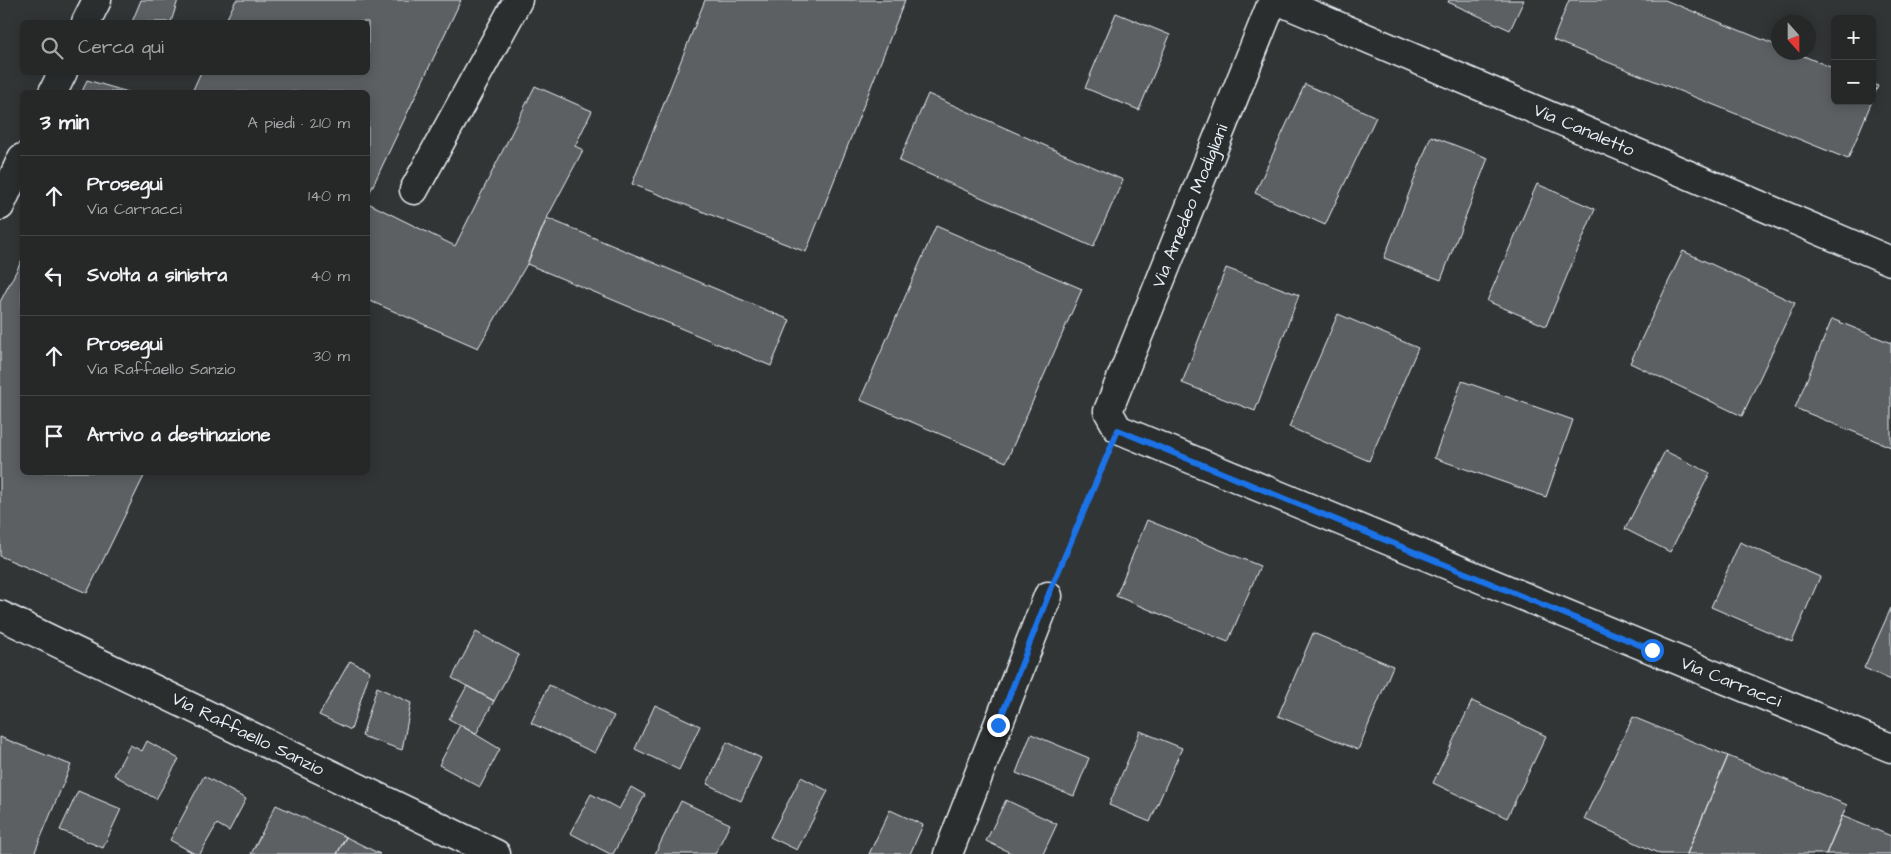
<!DOCTYPE html>
<html lang="it">
<meta charset="utf-8">
<style>
:root{--surface:#262828;--page:#2e3030;--text:#f1f3f6;--muted:#a4a6a8;--line:#424445}
body{margin:0;font-family:"Architects Daughter",sans-serif;background:var(--page);color:var(--text)}
.controls{position:absolute;right:15px;top:15px;display:grid;overflow:hidden;border-radius:8px;box-shadow:0 2px 12px #0003}
.controls button{width:45px;height:45px;display:grid;place-items:center;padding:0;border:0;border-bottom:1px solid var(--line);background:var(--surface);color:var(--text);font:25px sans-serif}
.compass{position:absolute;left:1771px;top:15px;width:45px;height:45px;border-radius:50%;background:var(--surface);box-shadow:0 2px 12px #0003;rotate:159deg}
.stop{position:absolute;width:15px;height:15px;margin:-11px;border:4px solid #1a73e8;border-radius:50%;background:#fff}
.stop.end{background:#1a73e8;border-color:#fff;box-shadow:0 1px 5px #0008}
.list{margin:0;padding:0;list-style:none}
h2{display:flex;justify-content:space-between;align-items:center;height:65px;margin:0;padding:0 20px;font-size:21px}
h2 small{font-size:16px;font-weight:400;color:var(--muted)}
.list li{display:grid;grid-template-columns:32px 1fr auto;gap:15px;align-items:center;box-sizing:border-box;height:80px;padding:0 20px;border-top:1px solid var(--line)}
.list b{display:block;font-size:19px;white-space:nowrap}
.list p{margin:0;font-size:16px;white-space:nowrap;color:var(--muted)}
.list em{font-size:16px;font-style:normal;color:var(--muted)}
.icon{flex:none;width:28px;height:28px;fill:none;stroke:currentColor;stroke-width:2;stroke-linecap:round;stroke-linejoin:round}
.map{position:relative;flex:none;width:1891px;height:854px;overflow:hidden}
.search{position:absolute;background:var(--surface);box-shadow:0 2px 12px #0003;left:20px;top:20px;width:350px;height:55px;display:flex;align-items:center;gap:12px;box-sizing:border-box;padding:0 18px;border-radius:8px;color:var(--muted);font-size:19px}
.panel{position:absolute;background:var(--surface);box-shadow:0 2px 12px #0003;left:20px;top:90px;width:350px;height:385px;border-radius:8px}
.map>svg:first-child{display:block}
</style>
<div class="map">
<svg width="1891" height="854" viewBox="0 0 1891 854">
<rect width="100%" height="100%" fill="#323536"/>
<filter id="ink" filterUnits="userSpaceOnUse"><feTurbulence type="fractalNoise" baseFrequency=".02" numOctaves="2"/><feDisplacementMap in="SourceGraphic" scale="10" xChannelSelector="R" yChannelSelector="G"/><feConvolveMatrix kernelMatrix="1 2 1 2 8 2 1 2 1" color-interpolation-filters="sRGB"/></filter>
<g filter="url(#ink)">
<path fill="#5c6063" stroke="#e8f1f8" d="M 141,0 L 178,0 L 171,22 L 132,22 Z
M 236,0 L 461,0 L 368,196 L 368,92 L 192,92 L 201,72 L 368,72 L 368,22 L 225,22 Z
M 705,0 L 905,0 L 806,252 L 632,184 Z
M 1449,0 L 1524,0 L 1510,30 L 1448,2 Z
M 1569,0 L 1665,0 L 1778,46 L 1778,52 L 1794,52 L 1835,69 L 1835,101 L 1872,101 L 1848,159 L 1553,40 Z
M 1116,13 L 1170,35 L 1139,110 L 1085,88 Z
M 87,80 L 128,92 L 82,92 Z
M 1305,84 L 1376,117 L 1325,225 L 1255,193 Z
M 1872,84 L 1878,86 L 1872,100 Z
M 535,86 L 592,111 L 575,146 L 583,150 L 547,218 L 527,264 L 478,348 L 368,300 L 368,203 L 455,246 Z
M 928,94 L 1123,180 L 1093,247 L 899,161 Z
M 1431,136 L 1488,158 L 1441,280 L 1384,258 Z
M 1537,184 L 1595,209 L 1546,326 L 1487,301 Z
M 547,218 L 790,320 L 771,366 L 527,264 Z
M 936,226 L 1082,289 L 1006,462 L 860,400 Z
M 1683,251 L 1795,303 L 1742,416 L 1630,363 Z
M 22,260 L 22,472 L 146,472 L 87,593 L 0,556 L 0,302 Z
M 1226,268 L 1299,295 L 1255,411 L 1182,383 Z
M 1338,314 L 1418,348 L 1369,461 L 1289,427 Z
M 1832,319 L 1891,343 L 1891,447 L 1795,408 Z
M 1462,381 L 1573,420 L 1546,497 L 1434,458 Z
M 1665,451 L 1710,473 L 1670,552 L 1625,529 Z
M 1147,520 L 1260,566 L 1228,642 L 1116,596 Z
M 1740,542 L 1820,577 L 1792,642 L 1711,607 Z
M 1891,608 L 1891,680 L 1864,668 Z
M 476,632 L 519,655 L 494,701 L 452,678 Z
M 1313,633 L 1393,666 L 1358,750 L 1278,716 Z
M 350,661 L 370,671 L 351,730 L 319,715 Z
M 549,685 L 614,716 L 595,753 L 531,723 Z
M 467,686 L 494,701 L 476,734 L 449,719 Z
M 377,687 L 411,703 L 402,750 L 362,736 Z
M 1472,701 L 1546,736 L 1507,818 L 1433,783 Z
M 655,705 L 700,726 L 679,770 L 635,749 Z
M 1633,717 L 1728,756 L 1687,854 L 1660,854 L 1584,819 Z
M 460,725 L 500,749 L 480,787 L 439,765 Z
M 1140,731 L 1182,748 L 1150,822 L 1109,805 Z
M 1031,734 L 1089,758 L 1074,796 L 1016,773 Z
M 0,737 L 71,765 L 34,854 L 0,854 Z
M 147,741 L 179,759 L 156,799 L 114,775 L 130,745 L 142,751 Z
M 727,742 L 761,758 L 741,801 L 707,784 Z
M 1728,756 L 1847,805 L 1826,854 L 1687,854 Z
M 204,776 L 246,799 L 229,831 L 217,824 L 200,854 L 195,854 L 170,840 Z
M 801,777 L 828,791 L 797,850 L 770,837 Z
M 631,787 L 645,795 L 613,854 L 610,854 L 570,833 L 591,794 L 619,809 Z
M 78,791 L 121,809 L 103,848 L 60,830 Z
M 1006,800 L 1057,824 L 1043,854 L 1013,854 L 986,841 Z
M 681,801 L 730,824 L 715,854 L 655,854 Z
M 276,805 L 346,837 L 337,854 L 251,854 Z
M 890,810 L 923,825 L 910,854 L 869,854 Z
M 1842,816 L 1891,836 L 1891,854 L 1826,854 Z
M 346,837 L 380,854 L 337,854 Z"/>
<g fill="none" stroke-linecap="round" stroke-linejoin="round">
<defs>
<path id="minor" d="M 1273,0 L 1108,411 L 1118,429 L 1891,748
M 1277,0 L 1891,261
M 86,22 L 97,0
M 53,92 L 63,72
M 414,190 L 518,0
M 0,206 L 22,158
M 948,854 L 1048,596"/>
<path id="secondary" d="M 0,615 L 496,854"/>
</defs>
<use href="#minor" stroke="#e8f1f8" stroke-width="31"/>
<use href="#secondary" stroke="#e8f1f8" stroke-width="31"/>
<path stroke="#e8f1f8" stroke-width="3" stroke-dasharray="1 4" stroke-linecap="butt" d="M 1058,572 L 1107,455"/>
<use href="#minor" stroke="#2a2d2e" stroke-width="28"/>
<use href="#secondary" stroke="#2a2d2e" stroke-width="28"/>
</g>
</g>
<g fill="none" stroke-linecap="round" stroke-linejoin="round" filter="url(#ink)">
<path stroke="#1a73e8" stroke-width="6" d="M 998,725 L 1048,596 L 1118,430 L 1652,650"/>
</g>
<g text-anchor="middle" dominant-baseline="central" stroke-width="4.5" stroke-linejoin="round" paint-order="stroke">
<g font-size="18" fill="#e8f1f8" stroke="#2a2d2e">
<text transform="translate(1584 130) rotate(23)">Via Canaletto</text>
<text transform="translate(1190 206) rotate(-68)">Via Amedeo Modigliani</text>
<text transform="translate(1731 682) rotate(22)">Via Carracci</text>
<text transform="translate(248 734) rotate(26)">Via Raffaello Sanzio</text>
</g>
</g>
</svg>
<div class="controls">
<button>+</button>
<button>−</button>
</div>
<svg class="compass" viewBox="-18 -18 36 36"><path d="M0-13l5 13h-10z" fill="#e53935"/><path d="M0 13l5-13h-10z" fill="#a4a6a8"/></svg>
<div class="stop" style="left:1652px;top:650px"></div>
<div class="stop end" style="left:998px;top:725px"></div>
<div class="search"><svg class="icon" aria-label="search" viewBox="0 0 24 24"><circle cx="10" cy="10" r="6"/><path d="M15 15l6 6"/></svg>Cerca qui</div>
<section class="panel">
<h2>3 min<small>A piedi · 210 m</small></h2>
<ul class="list">
<li><svg class="icon" aria-label="ahead" viewBox="0 0 24 24"><path d="M12 20V5M6 11l6-6 6 6"/></svg><div><b>Prosegui</b><p>Via Carracci</p></div><em>140 m</em></li>
<li><svg class="icon" aria-label="left" viewBox="0 0 24 24"><path d="M17 20v-9H6M10 6l-5 5 5 5"/></svg><div><b>Svolta a sinistra</b></div><em>40 m</em></li>
<li><svg class="icon" aria-label="ahead" viewBox="0 0 24 24"><path d="M12 20V5M6 11l6-6 6 6"/></svg><div><b>Prosegui</b><p>Via Raffaello Sanzio</p></div><em>30 m</em></li>
<li><svg class="icon" aria-label="arrive" viewBox="0 0 24 24"><path d="M6 21V4h12l-3 4 3 4H6"/></svg><div><b>Arrivo a destinazione</b></div></li>
</ul>
</section>
</div>
